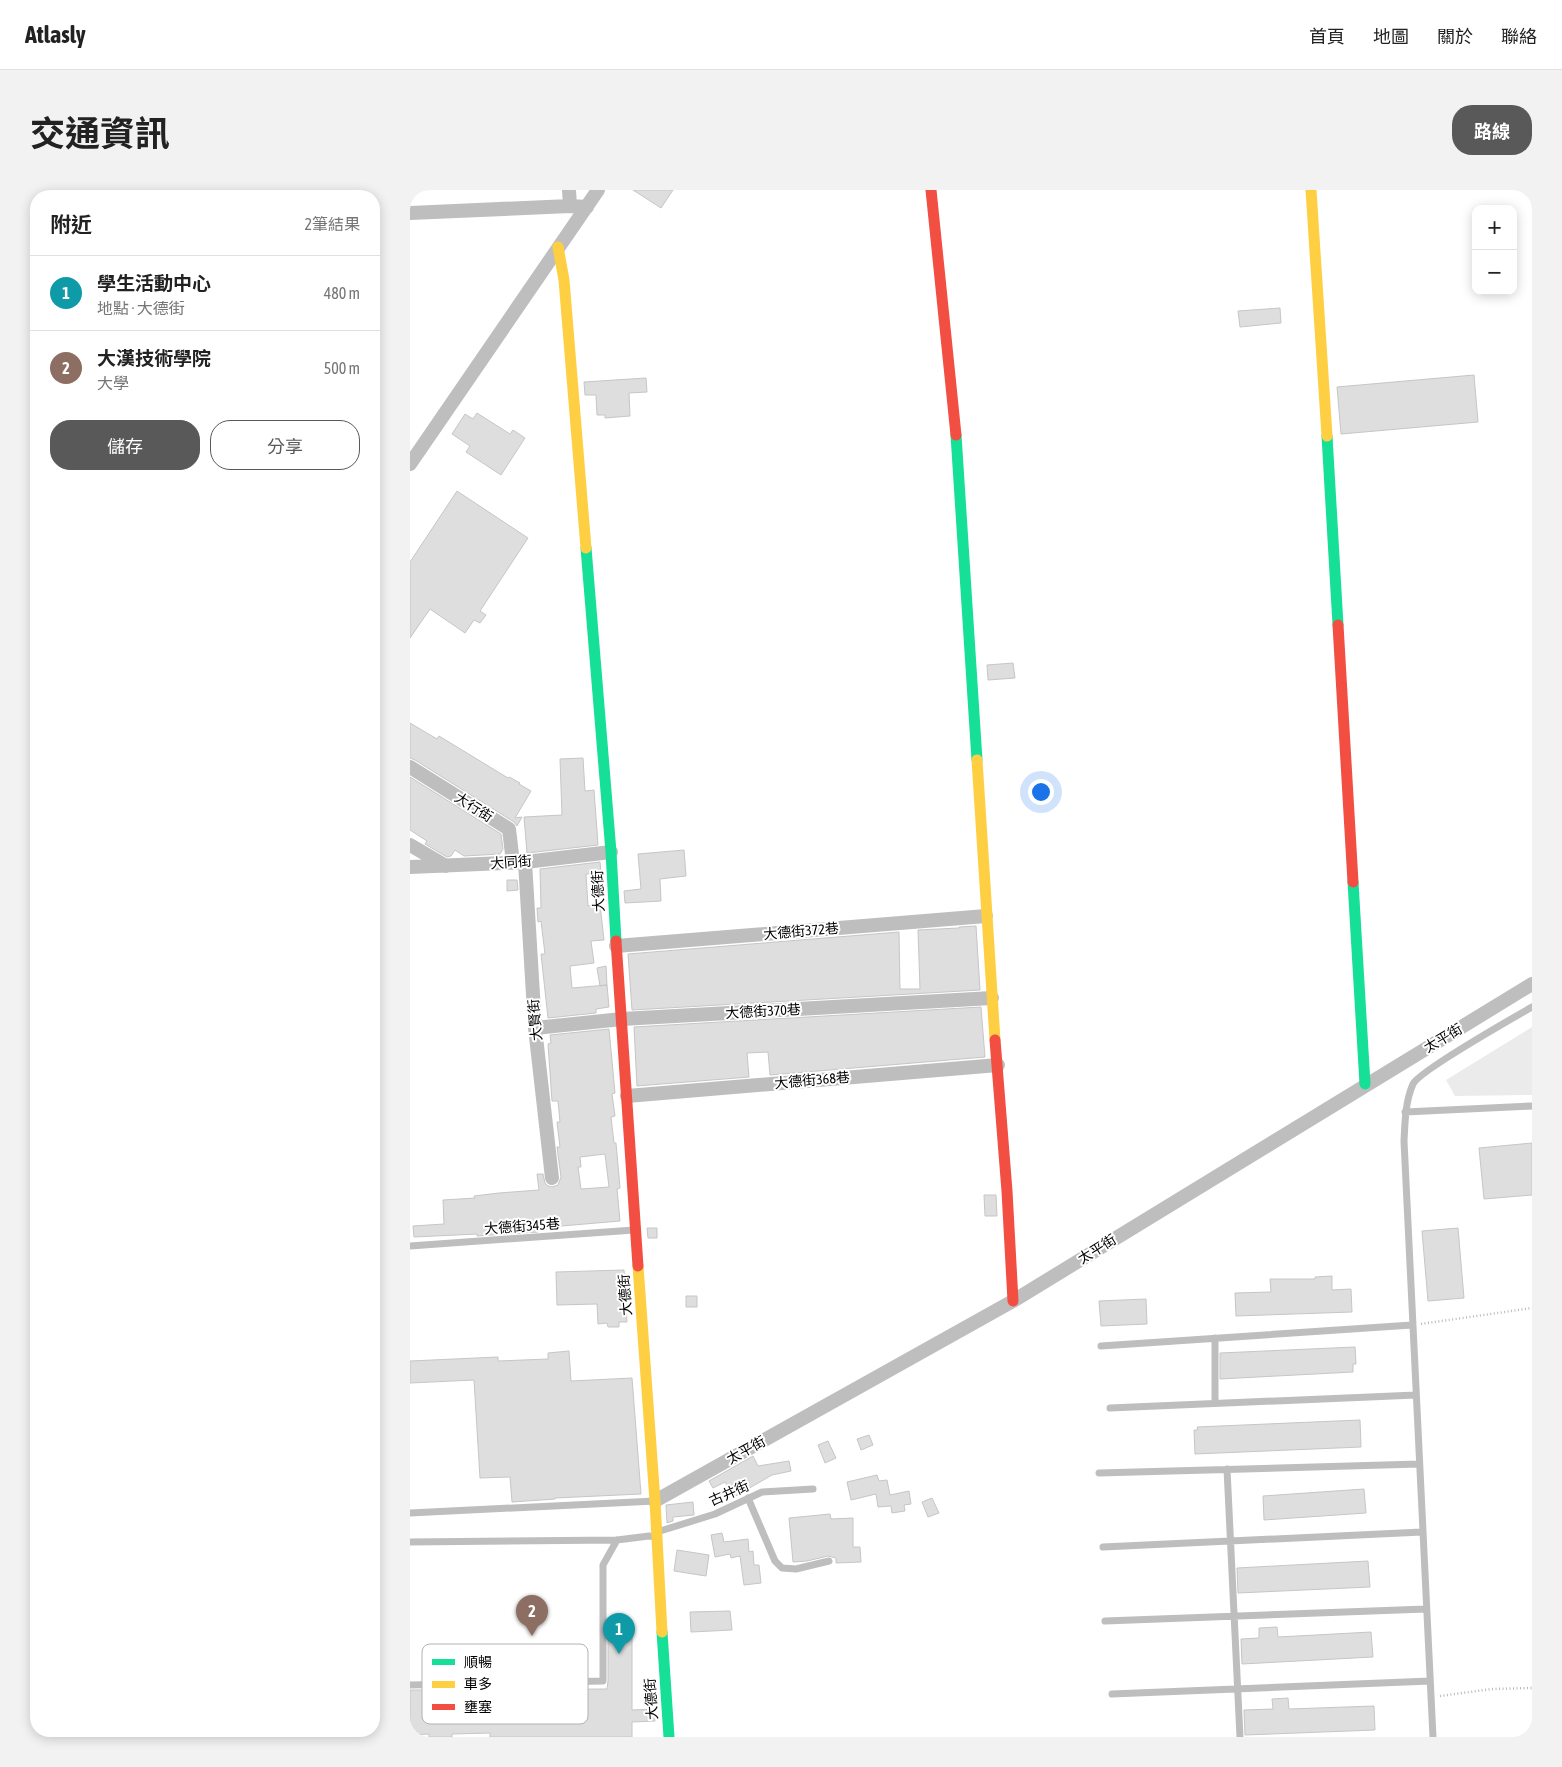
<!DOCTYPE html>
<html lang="zh-TW">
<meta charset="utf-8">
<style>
:root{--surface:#fff;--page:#f2f2f2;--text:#222;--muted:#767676;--line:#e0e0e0;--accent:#595959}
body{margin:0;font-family:"Asap Condensed","Noto Sans TC",sans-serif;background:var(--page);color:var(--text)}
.controls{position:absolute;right:15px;top:15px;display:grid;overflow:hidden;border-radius:10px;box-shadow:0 2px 12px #0003}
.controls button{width:45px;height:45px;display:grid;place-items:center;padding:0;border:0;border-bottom:1px solid var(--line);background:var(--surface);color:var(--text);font:25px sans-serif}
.you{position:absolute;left:630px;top:601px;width:18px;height:18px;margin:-12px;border:4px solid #fff;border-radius:50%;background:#1a73e8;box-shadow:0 0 0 8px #1a73e833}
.badge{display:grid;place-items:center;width:32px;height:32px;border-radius:50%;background:var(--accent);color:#fff;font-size:16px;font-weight:700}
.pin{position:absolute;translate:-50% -41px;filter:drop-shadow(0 1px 2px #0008)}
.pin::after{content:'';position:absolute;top:26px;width:18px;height:15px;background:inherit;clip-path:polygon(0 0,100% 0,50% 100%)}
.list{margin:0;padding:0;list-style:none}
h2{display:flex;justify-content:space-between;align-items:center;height:65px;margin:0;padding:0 20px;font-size:21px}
h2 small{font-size:16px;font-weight:400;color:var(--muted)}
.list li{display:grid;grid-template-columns:32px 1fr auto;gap:15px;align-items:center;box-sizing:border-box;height:75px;padding:0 20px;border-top:1px solid var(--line)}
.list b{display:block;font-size:19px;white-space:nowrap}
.list p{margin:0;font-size:16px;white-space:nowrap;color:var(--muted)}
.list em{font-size:16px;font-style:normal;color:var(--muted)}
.actions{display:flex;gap:10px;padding:15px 20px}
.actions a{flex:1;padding:11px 0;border:1px solid var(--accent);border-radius:20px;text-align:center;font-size:18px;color:var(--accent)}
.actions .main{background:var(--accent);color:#fff}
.map{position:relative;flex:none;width:1122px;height:1547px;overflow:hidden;border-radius:20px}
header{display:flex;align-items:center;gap:30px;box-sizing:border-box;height:70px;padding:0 25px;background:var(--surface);border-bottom:1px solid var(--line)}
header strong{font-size:24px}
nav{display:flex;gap:28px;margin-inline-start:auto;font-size:18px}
.intro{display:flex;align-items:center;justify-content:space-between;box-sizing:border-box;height:120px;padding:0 30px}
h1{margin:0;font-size:35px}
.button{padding:12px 22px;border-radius:20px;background:var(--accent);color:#fff;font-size:18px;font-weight:700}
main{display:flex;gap:30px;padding:0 30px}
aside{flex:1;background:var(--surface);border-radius:20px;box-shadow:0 2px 12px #0003}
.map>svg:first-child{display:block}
</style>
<header>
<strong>Atlasly</strong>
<nav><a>首頁</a><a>地圖</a><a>關於</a><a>聯絡</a></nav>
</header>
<div class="intro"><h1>交通資訊</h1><a class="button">路線</a></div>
<main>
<aside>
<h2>附近<small>2筆結果</small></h2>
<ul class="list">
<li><span class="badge" style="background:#0f9aa8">1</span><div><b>學生活動中心</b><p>地點 · 大德街</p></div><em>480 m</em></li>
<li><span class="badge" style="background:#8d6e63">2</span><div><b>大漢技術學院</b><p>大學</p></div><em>500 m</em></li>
</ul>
<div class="actions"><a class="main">儲存</a><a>分享</a></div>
</aside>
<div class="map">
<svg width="1122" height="1547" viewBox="0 0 1122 1547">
<rect width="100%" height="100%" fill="#fff"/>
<path fill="#ebebeb" d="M 1122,837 L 1122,905 L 1045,906 L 1036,890 Z"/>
<path fill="#dedede" stroke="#c6c6c6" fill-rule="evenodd" d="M 223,0 L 263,0 L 251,18 Z
M 870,118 L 871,133 L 830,137 L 828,121 Z
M 1064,185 L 1068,232 L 931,244 L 927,197 Z
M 236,188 L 237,202 L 219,203 L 220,226 L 195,228 L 195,225 L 187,225 L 186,205 L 175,205 L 174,192 Z
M 67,223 L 100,244 L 103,240 L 115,248 L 91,285 L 56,262 L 60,256 L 42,244 L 55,224 L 63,229 Z
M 47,301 L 118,348 L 70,421 L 76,425 L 70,433 L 64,430 L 55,443 L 20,419 L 0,448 L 0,372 Z
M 603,473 L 605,488 L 578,490 L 577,475 Z
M 0,533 L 27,549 L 29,546 L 98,588 L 99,587 L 110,593 L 109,594 L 121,601 L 105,628 L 112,627 L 107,636 L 104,632 L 5,570 L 0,568 Z
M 173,568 L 175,601 L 184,600 L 188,655 L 117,663 L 114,627 L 152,625 L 150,569 Z
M 0,587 L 91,644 L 93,659 L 90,664 L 54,666 L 45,660 L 41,666 L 37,667 L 15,654 L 17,651 L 0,640 Z
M 274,660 L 276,686 L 250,689 L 251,711 L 215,713 L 214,701 L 231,699 L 228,664 Z
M 190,672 L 191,683 L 176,684 L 178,716 L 190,714 L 194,750 L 181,751 L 184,773 L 160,776 L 162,798 L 197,795 L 199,817 L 186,819 L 186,823 L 138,828 L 131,764 L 135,764 L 131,731 L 128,732 L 127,718 L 131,718 L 130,679 Z
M 97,690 L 107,690 L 108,700 L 97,701 Z
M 566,736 L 570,800 L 222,820 L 218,764 L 489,742 L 490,799 L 510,799 L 508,740 L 549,738 L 549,737 Z
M 196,776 L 197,795 L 190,796 L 187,778 Z
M 571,817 L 575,867 L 360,885 L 358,862 L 337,863 L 339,887 L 227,896 L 224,837 Z
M 199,839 L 205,903 L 202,904 L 205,926 L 201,927 L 204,953 L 206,953 L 210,998 L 207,999 L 210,1031 L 128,1038 L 128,1042 L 67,1046 L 67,1044 L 4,1047 L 3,1036 L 34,1034 L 33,1010 L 65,1008 L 64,1006 L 89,1003 L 129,1000 L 127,984 L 133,984 L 135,993 L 138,996 L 142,997 L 148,995 L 151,987 L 147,957 L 150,957 L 147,932 L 150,932 L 148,911 L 142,911 L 138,854 L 141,853 L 140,845 ZM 195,964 L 199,997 L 171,999 L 168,977 L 171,977 L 170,967 Z
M 1122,953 L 1122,1005 L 1074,1009 L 1069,958 Z
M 574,1005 L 586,1005 L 587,1026 L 575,1026 Z
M 237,1038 L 247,1038 L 247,1048 L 238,1048 Z
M 1048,1038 L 1054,1108 L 1018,1111 L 1012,1041 Z
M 214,1080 L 217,1132 L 209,1132 L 209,1137 L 198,1137 L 197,1133 L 188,1134 L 187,1114 L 147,1115 L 146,1082 Z
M 922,1086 L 922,1100 L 941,1099 L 942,1122 L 826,1126 L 825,1103 L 861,1102 L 860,1089 L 905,1089 L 905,1087 Z
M 276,1106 L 287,1106 L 287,1117 L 276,1117 Z
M 736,1109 L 737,1134 L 691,1136 L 689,1111 Z
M 945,1157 L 946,1174 L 943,1174 L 943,1182 L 810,1189 L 810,1163 Z
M 159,1161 L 161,1191 L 222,1188 L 231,1304 L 145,1308 L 145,1309 L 102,1312 L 100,1287 L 70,1288 L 64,1190 L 0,1193 L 0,1171 L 88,1167 L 88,1171 L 138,1169 L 138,1163 Z
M 950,1230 L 951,1257 L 785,1264 L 784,1240 L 788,1240 L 787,1237 Z
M 459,1245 L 463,1255 L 451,1260 L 447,1249 Z
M 418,1251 L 426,1268 L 415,1273 L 408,1255 Z
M 343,1266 L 348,1276 L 379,1271 L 381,1281 L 362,1285 L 324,1307 L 315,1292 L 303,1298 L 299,1291 Z
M 467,1285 L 469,1291 L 477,1290 L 480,1305 L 499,1301 L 501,1314 L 494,1315 L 495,1321 L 482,1323 L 481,1316 L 468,1317 L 466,1304 L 441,1310 L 437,1292 Z
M 954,1299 L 956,1323 L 854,1330 L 853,1306 Z
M 522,1308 L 529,1323 L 518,1327 L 512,1312 Z
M 283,1312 L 284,1325 L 263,1327 L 263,1331 L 257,1333 L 256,1315 Z
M 420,1324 L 421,1329 L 443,1328 L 443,1357 L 450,1357 L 451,1372 L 426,1373 L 426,1368 L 418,1366 L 397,1371 L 383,1372 L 379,1328 Z
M 312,1343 L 314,1352 L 338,1349 L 339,1362 L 343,1361 L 344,1375 L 349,1375 L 351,1393 L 334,1395 L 330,1366 L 321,1368 L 320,1364 L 305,1367 L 301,1345 Z
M 267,1360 L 299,1365 L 296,1386 L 264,1381 Z
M 958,1371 L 960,1397 L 828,1403 L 827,1378 Z
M 320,1421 L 322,1440 L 281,1442 L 280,1422 Z
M 198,1429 L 222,1430 L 222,1520 L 244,1519 L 245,1531 L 222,1532 L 222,1547 L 80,1547 L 80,1543 L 42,1544 L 42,1547 L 19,1547 L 19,1544 L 0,1545 L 0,1500 L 197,1499 L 198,1491 Z
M 867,1437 L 868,1447 L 961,1442 L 963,1467 L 832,1474 L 831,1449 L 849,1448 L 849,1438 Z
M 878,1508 L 879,1519 L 964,1516 L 965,1540 L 835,1545 L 834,1520 L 863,1519 L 862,1509 Z"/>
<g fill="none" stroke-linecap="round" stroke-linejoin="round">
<path stroke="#b9b9b9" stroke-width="2.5" stroke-dasharray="1 2.5" stroke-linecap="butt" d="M 1011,1134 L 1122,1118
M 1030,1506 L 1082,1499 L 1122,1498"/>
<path stroke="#bebebe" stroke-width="7" d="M 995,922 L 1122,916
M 0,1056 L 224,1040
M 805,1148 L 805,1213
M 691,1156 L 1002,1135
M 700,1218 L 1006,1205
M 817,1279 L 830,1547
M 689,1283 L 1009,1274
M 338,1308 L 365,1371 L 372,1378 L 386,1379 L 419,1371
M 0,1323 L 245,1311
M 247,1342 L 305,1324 L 352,1302 L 403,1299
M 0,1352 L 207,1350 L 239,1346 L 245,1347
M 693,1357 L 1012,1342
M 695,1431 L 1016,1419
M 0,1495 L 193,1491 L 193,1375 L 207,1350
M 702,1504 L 1020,1491
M 1023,1547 L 994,951 C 995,933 995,912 1003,894 C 1009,881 1103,828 1122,817"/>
<path stroke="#bebebe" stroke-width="14" d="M 159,0 L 160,16
M 0,23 L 160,16 L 177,17
M 0,274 L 188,0
M 0,577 L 99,639 L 103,673
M 0,655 L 36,676
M 115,672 L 125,838 L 142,988
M 0,677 L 115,672 L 201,662
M 206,756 L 576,726
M 125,838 L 212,829 L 582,808
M 217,906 L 588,875
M 245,1311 L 603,1111 L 1122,794"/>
<path stroke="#16e098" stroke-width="11" d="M 546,245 L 567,570
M 917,246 L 928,435
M 176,358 L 201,662 L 206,751
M 943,692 L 955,894
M 252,1442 L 259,1547"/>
<path stroke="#ffcf43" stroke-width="11" d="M 901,0 L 917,246
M 148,57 L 154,90 L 176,358
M 567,570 L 585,850
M 228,1076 L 245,1311 L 252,1442"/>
<path stroke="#f24e42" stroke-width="11" d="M 521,0 L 546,245
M 928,435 L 943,692
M 206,751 L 228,1076
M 585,850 L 597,1001 L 603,1111"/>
</g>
<g text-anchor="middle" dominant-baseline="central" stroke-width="4" stroke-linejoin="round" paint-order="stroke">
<g font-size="14" fill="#000" stroke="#fff">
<text transform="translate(64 617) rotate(32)">大行街</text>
<text transform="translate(101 672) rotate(-4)">大同街</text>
<text transform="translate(188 701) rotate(-93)">大德街</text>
<text transform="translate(391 741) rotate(-5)">大德街372巷</text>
<text transform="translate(353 821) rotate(-3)">大德街370巷</text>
<text transform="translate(125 830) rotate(-95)">大賢街</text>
<text transform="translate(1033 848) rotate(-31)">太平街</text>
<text transform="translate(402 890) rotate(-5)">大德街368巷</text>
<text transform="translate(112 1036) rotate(-4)">大德街345巷</text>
<text transform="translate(687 1059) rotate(-32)">太平街</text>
<text transform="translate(215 1105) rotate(-94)">大德街</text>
<text transform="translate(336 1260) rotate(-29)">太平街</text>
<text transform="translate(319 1303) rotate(-24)">古井街</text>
<text transform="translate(241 1509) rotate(-94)">大德街</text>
</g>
</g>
<rect x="12" y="1454" width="166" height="80" rx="8" fill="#fff" stroke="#b2b2b2" stroke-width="1"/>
<rect x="22" y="1469" width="23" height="6" fill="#16e098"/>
<rect x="22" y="1491" width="23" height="7" fill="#ffcf43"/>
<rect x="22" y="1514" width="23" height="6" fill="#f24e42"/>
<g font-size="14" fill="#000">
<text x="54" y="1477">順暢</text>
<text x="54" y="1499">車多</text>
<text x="54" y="1522">壅塞</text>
</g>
</svg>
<div class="controls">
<button>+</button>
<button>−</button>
</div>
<div class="you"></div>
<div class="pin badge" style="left:209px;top:1464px;background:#0f9aa8">1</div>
<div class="pin badge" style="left:122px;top:1446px;background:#8d6e63">2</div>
</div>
</main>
